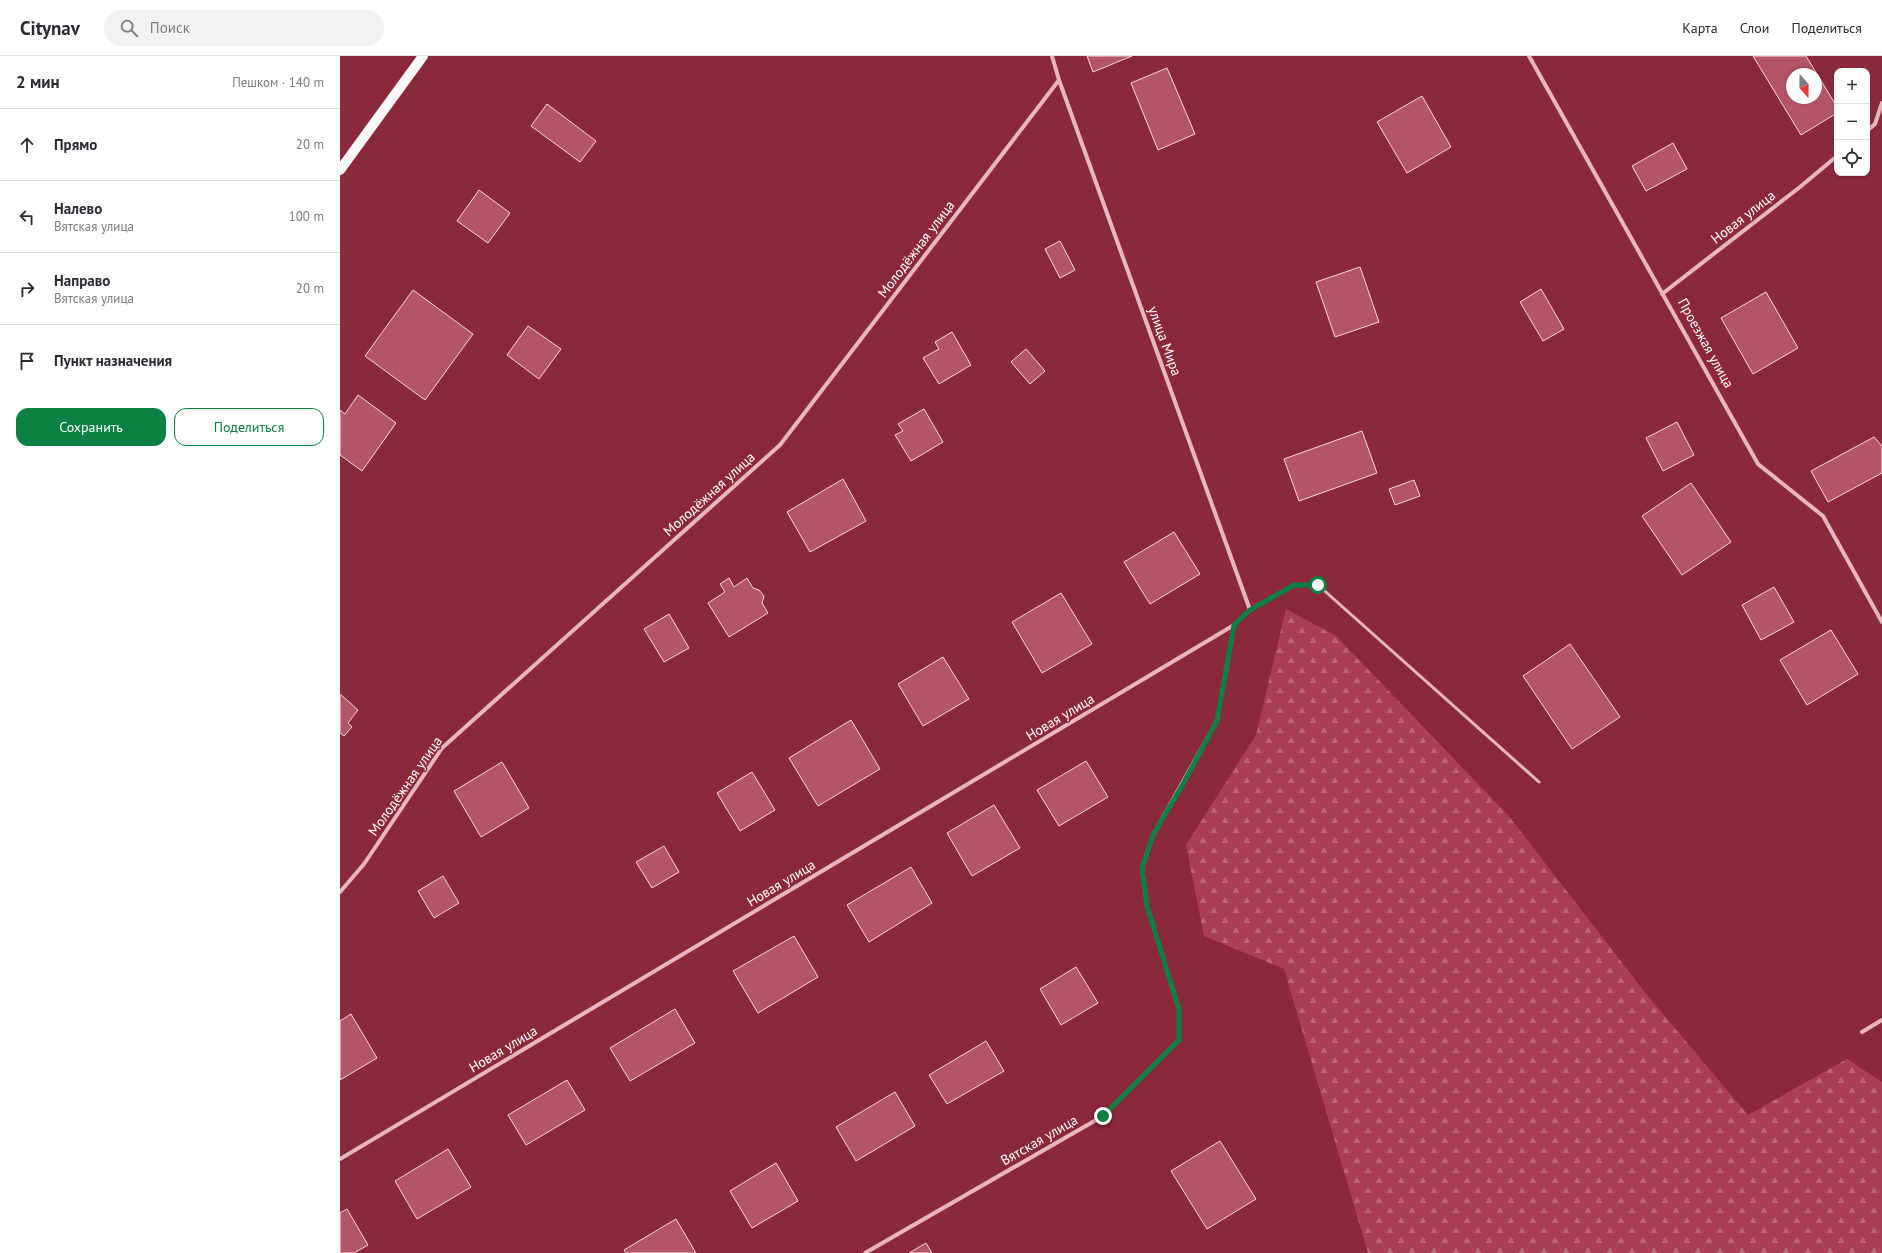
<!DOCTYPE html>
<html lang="ru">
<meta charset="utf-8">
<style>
:root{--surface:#fff;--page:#f2f2f3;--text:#2b2b33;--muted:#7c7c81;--line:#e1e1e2;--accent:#0b8043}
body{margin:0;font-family:"PT Sans",sans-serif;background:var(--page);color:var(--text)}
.controls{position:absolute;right:12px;top:12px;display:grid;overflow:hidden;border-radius:8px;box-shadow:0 1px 3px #0004}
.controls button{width:36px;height:36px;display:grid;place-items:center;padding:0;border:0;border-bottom:1px solid var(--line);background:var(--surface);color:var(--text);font:20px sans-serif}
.compass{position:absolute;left:1446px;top:12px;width:36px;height:36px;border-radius:50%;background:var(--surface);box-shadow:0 1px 3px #0004;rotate:160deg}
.stop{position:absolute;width:12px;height:12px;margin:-9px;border:3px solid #0b8043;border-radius:50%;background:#fff}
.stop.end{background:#0b8043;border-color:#fff;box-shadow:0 1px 4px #0008}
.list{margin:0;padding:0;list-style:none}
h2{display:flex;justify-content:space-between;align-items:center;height:52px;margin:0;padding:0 16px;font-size:17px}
h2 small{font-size:13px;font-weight:400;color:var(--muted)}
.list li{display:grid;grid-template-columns:26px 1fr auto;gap:12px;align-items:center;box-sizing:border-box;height:72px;padding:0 16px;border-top:1px solid var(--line)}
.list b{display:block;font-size:15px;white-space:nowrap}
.list p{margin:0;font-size:13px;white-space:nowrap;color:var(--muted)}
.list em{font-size:13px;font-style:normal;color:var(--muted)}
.actions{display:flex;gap:8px;padding:12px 16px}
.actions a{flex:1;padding:9px 0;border:1px solid var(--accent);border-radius:12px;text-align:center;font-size:14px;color:var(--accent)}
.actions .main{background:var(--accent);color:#fff}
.icon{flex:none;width:22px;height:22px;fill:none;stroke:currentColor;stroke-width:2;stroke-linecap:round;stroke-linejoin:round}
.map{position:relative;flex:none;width:1542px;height:1197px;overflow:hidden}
header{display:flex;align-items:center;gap:24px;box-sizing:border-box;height:56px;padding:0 20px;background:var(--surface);border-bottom:1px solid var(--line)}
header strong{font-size:19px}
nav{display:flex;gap:22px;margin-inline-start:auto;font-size:14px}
.search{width:280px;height:36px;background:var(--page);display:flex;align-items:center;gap:10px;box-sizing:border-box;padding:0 14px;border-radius:22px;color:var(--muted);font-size:15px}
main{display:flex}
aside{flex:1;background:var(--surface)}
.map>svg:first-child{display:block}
</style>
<header>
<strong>Citynav</strong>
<div class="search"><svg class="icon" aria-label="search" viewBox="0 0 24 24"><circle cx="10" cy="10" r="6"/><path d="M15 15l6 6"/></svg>Поиск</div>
<nav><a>Карта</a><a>Слои</a><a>Поделиться</a></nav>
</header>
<main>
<aside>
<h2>2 мин<small>Пешком · 140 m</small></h2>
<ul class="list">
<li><svg class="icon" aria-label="ahead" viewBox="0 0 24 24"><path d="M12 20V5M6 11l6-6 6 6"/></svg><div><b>Прямо</b></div><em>20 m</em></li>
<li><svg class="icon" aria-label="left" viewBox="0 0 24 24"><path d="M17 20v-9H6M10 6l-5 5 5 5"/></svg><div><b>Налево</b><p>Вятская улица</p></div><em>100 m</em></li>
<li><svg class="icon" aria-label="right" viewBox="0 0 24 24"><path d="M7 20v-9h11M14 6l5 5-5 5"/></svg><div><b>Направо</b><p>Вятская улица</p></div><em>20 m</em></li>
<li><svg class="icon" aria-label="arrive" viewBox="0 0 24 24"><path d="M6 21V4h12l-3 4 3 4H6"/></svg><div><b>Пункт назначения</b></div></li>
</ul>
<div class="actions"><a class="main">Сохранить</a><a>Поделиться</a></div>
</aside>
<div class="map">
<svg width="1542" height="1197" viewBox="0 0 1542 1197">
<defs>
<pattern id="forest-firs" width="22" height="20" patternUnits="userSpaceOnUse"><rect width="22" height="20" fill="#a93f55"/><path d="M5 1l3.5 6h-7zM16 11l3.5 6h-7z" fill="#ba6577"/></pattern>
</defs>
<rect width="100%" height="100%" fill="#8b283a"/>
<path fill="url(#forest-firs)" d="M 946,553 L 996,580 L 1168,759 L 1307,939 L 1408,1059 L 1507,1003 L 1542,1026 L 1542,1197 L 1028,1197 L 944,913 L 864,880 L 846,789 L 916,679 Z"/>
<path fill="#b35467" stroke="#f7dae0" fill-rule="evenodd" d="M 747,0 L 792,0 L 753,16 Z
M 1413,0 L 1466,0 L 1497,51 L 1497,57 L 1461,79 ZM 1452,18 L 1476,18 L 1476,42 L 1452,42 Z
M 827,12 L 855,78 L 818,94 L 791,27 Z
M 1082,40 L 1111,91 L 1067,117 L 1037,66 Z
M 207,48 L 256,85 L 240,106 L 191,70 Z
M 1333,87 L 1347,113 L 1306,135 L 1292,110 Z
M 139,134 L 170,157 L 148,187 L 117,165 Z
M 720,185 L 735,214 L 720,222 L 705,193 Z
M 1020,211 L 1039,266 L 995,281 L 976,226 Z
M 1201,233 L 1224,273 L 1203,285 L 1180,246 Z
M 73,234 L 133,278 L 85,344 L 25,300 Z
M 1426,236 L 1458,292 L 1413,318 L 1381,262 Z
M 188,270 L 221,293 L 199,323 L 167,299 Z
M 612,276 L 631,309 L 599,328 L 583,302 L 599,293 L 595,286 Z
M 686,293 L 705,315 L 690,328 L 671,306 Z
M 18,339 L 56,367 L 22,415 L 0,399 L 0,354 L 5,358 Z
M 584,353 L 603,386 L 571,405 L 555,379 L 563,375 L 558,368 Z
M 1337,366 L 1354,399 L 1323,415 L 1306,382 Z
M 1022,375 L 1037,417 L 959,445 L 944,403 Z
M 1534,381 L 1542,390 L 1542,417 L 1488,446 L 1471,415 Z
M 503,423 L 526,465 L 470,496 L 447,456 Z
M 1074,424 L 1080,440 L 1055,449 L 1049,433 Z
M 1351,427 L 1391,486 L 1342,519 L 1302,460 Z
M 834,476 L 860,518 L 810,548 L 784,506 Z
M 389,522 L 394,531 L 407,522 L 413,532 L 419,534 L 424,540 L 422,547 L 428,557 L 389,581 L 368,547 L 385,536 L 380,528 Z
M 1434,531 L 1454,566 L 1421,584 L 1402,549 Z
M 721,537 L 752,588 L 702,617 L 672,566 Z
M 329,558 L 349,592 L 324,606 L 304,573 Z
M 1491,574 L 1518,618 L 1467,649 L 1440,604 Z
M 1230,588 L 1280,661 L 1232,693 L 1183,620 Z
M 603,601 L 629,643 L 583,670 L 558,628 Z
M 0,638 L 18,654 L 8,667 L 12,671 L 4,680 L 0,677 Z
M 511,664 L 540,713 L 478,750 L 449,702 Z
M 746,705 L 768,741 L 719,770 L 697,734 Z
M 162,706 L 189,752 L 141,781 L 114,735 Z
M 412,716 L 435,754 L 400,775 L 377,737 Z
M 654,749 L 680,792 L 632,820 L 607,777 Z
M 324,790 L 339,816 L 312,832 L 296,806 Z
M 571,811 L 592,847 L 529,886 L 507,849 Z
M 103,820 L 119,847 L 94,862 L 78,835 Z
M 454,880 L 478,921 L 418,957 L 393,915 Z
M 736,911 L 758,947 L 721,969 L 700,933 Z
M 335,953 L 355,987 L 290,1025 L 270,992 Z
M 11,958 L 37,1002 L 0,1024 L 0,965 Z
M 646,985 L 664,1015 L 607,1048 L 589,1019 Z
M 227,1024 L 245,1054 L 186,1089 L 168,1059 Z
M 555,1036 L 575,1070 L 516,1105 L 496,1071 Z
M 880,1085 L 916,1143 L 867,1173 L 831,1115 Z
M 108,1093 L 131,1131 L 77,1163 L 55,1125 Z
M 436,1107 L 458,1145 L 412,1172 L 390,1135 Z
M 7,1153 L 28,1189 L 14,1197 L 0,1197 L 0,1157 Z
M 336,1163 L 356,1197 L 286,1197 L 284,1194 Z
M 586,1187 L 592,1197 L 569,1197 Z"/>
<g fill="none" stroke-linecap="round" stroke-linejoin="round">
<path stroke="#e9b6c0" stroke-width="3" d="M 894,569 L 910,554 L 954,529 L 978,529 L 1199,726"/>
<path stroke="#e9b6c0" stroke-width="4" d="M 712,0 L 719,24 L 910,554
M 1189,0 L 1418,408 L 1483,460 L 1542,566
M 1527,75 L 1535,68 L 1542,47
M 1322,238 L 1460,131 L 1497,100
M 0,836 L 24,808 L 102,692 L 440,389 L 719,24
M 1522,976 L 1542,964
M 0,1103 L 894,569
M 525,1197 L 763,1060 L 839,984 L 839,953 L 807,850 L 802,812 L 813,779 L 877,665 L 894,569"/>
<path stroke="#fef9fa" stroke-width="10" d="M 0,114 L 83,0"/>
</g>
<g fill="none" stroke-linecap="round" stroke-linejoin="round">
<path stroke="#0b8043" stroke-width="5" d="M 763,1060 L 839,984 L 839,953 L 807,850 L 802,812 L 813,779 L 843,728 L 877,665 L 894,569 L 910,554 L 954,529 L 978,529"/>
</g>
<g text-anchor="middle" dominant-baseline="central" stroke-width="3" stroke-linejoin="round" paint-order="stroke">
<g font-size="14" fill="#fff" stroke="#8b283a">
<text transform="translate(1403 161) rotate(-38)">Новая улица</text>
<text transform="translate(576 193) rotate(-53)">Молодёжная улица</text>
<text transform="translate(825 285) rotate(70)">улица Мира</text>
<text transform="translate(1366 287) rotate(61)">Проезжая улица</text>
<text transform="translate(369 438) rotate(-42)">Молодёжная улица</text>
<text transform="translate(720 661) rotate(-31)">Новая улица</text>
<text transform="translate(65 730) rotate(-55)">Молодёжная улица</text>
<text transform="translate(441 827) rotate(-31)">Новая улица</text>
<text transform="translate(163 993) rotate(-31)">Новая улица</text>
<text transform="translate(699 1084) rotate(-30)">Вятская улица</text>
</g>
</g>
</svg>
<div class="controls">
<button>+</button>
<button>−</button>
<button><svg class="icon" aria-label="locate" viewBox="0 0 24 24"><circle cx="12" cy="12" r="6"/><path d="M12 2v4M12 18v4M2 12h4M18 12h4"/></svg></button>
</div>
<svg class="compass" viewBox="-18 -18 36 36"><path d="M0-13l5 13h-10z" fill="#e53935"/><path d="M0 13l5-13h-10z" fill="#7c7c81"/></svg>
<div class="stop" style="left:978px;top:529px"></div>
<div class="stop end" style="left:763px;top:1060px"></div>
</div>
</main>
